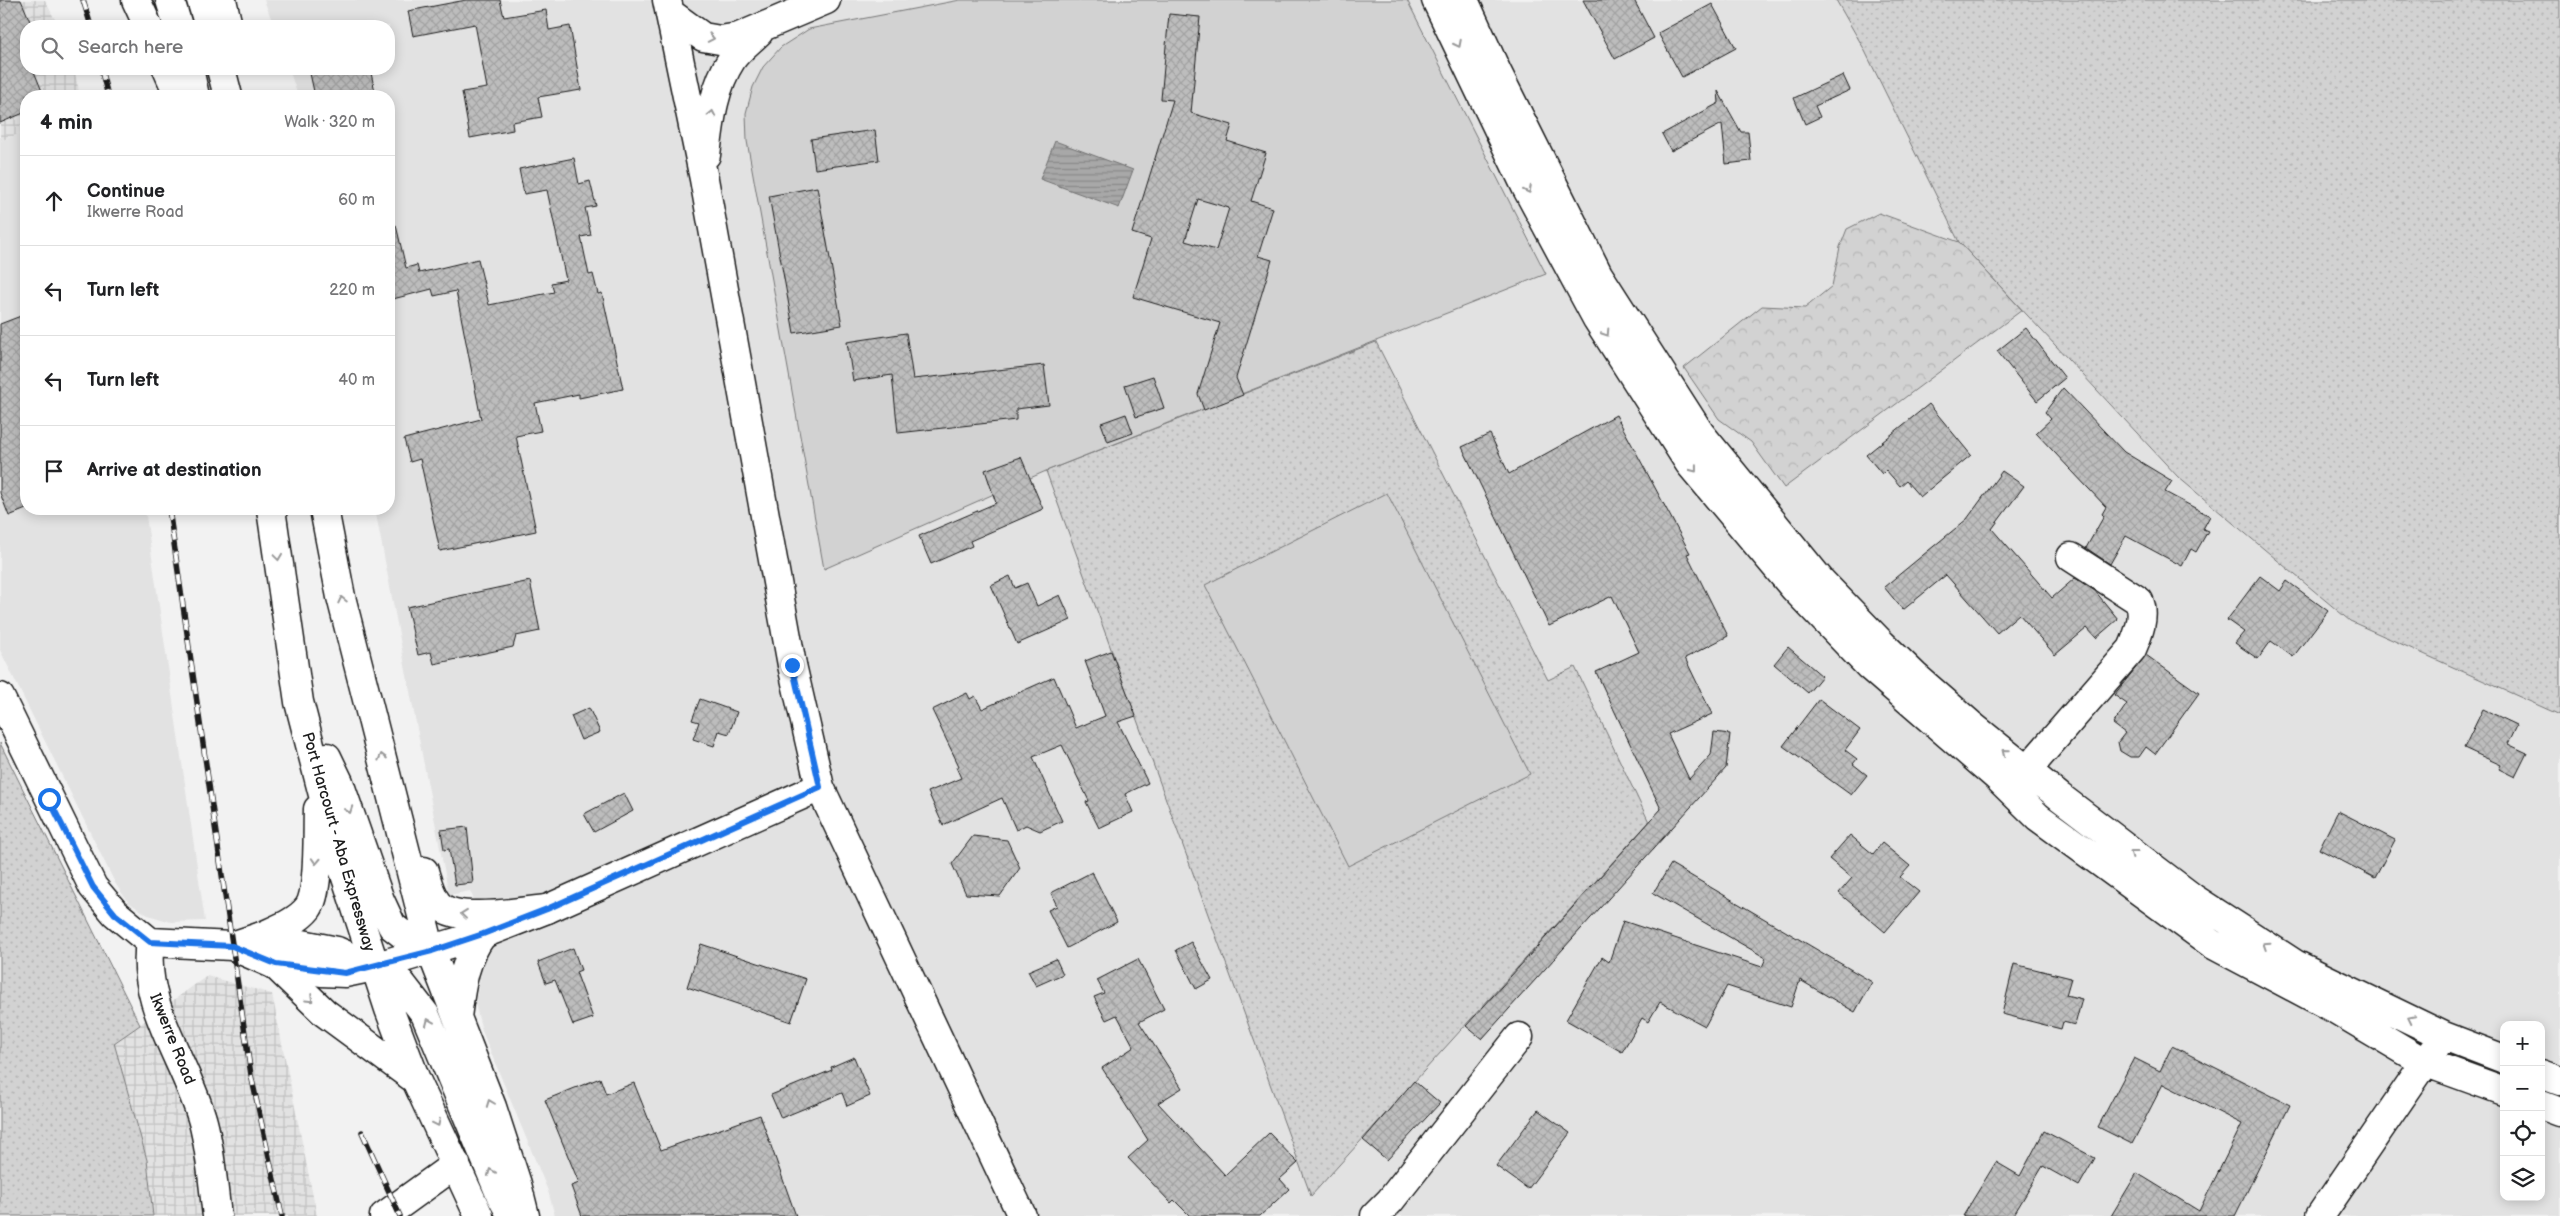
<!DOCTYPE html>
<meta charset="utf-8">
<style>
:root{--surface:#fff;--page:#f6f6f6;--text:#202124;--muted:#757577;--line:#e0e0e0}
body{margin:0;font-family:"Balsamiq Sans",sans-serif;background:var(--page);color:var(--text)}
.controls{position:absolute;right:15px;bottom:15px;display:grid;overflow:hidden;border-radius:10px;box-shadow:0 2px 12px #0003}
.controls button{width:45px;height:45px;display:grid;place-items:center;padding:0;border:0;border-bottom:1px solid var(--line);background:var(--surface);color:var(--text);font:25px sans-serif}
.stop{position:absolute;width:15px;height:15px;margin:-11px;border:4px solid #1a73e8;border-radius:50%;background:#fff}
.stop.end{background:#1a73e8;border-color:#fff;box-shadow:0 1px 5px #0008}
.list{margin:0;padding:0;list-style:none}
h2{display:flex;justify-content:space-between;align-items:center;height:65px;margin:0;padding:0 20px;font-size:21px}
h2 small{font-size:16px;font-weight:400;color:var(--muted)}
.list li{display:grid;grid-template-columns:32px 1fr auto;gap:15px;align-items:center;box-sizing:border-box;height:90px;padding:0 20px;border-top:1px solid var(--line)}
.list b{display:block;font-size:19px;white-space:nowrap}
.list p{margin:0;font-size:16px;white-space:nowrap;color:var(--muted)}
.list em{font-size:16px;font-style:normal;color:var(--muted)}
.icon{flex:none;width:28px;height:28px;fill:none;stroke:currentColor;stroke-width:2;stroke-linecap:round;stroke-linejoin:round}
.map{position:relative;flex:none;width:2560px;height:1216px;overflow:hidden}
.search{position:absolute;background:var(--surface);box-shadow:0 2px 12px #0003;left:20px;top:20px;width:375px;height:55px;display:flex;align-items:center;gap:12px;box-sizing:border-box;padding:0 18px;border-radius:20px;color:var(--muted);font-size:19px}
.panel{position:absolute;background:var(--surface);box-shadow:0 2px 12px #0003;left:20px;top:90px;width:375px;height:425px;border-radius:20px}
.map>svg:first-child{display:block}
</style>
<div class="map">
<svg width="2560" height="1216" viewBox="0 0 2560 1216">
<defs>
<pattern id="industrial-grid" width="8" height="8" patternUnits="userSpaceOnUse" patternTransform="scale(1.25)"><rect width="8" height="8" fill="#e2e2e2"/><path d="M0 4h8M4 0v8" fill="none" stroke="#c1c1c1"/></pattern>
<pattern id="grass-dots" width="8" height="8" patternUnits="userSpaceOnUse" patternTransform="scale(1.25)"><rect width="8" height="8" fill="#d2d2d2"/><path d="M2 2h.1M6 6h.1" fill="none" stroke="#b4b4b4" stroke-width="1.8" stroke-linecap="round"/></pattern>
<pattern id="forest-crowns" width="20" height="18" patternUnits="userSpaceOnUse" patternTransform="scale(1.25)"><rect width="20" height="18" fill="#d2d2d2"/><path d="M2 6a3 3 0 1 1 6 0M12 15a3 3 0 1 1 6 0" fill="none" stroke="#b4b4b4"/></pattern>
<pattern id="water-rules" width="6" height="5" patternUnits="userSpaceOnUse" patternTransform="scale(1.25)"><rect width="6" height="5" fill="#a8a8a8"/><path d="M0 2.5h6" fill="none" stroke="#888"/></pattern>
<pattern id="building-cross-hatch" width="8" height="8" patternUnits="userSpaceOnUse" patternTransform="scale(1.25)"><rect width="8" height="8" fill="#bdbdbd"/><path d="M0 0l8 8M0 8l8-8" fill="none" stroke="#a2a2a2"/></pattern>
</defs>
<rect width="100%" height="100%" fill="#f2f2f2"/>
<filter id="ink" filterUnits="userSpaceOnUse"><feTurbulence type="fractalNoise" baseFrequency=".02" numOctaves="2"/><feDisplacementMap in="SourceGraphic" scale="10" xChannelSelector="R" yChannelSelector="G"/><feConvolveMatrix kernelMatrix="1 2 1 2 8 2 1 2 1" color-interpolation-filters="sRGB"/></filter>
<g filter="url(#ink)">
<path fill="#e2e2e2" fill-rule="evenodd" d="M 264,0 L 1836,0 L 1863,47 L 1959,242 L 2178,477 L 2350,621 L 2560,715 L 2560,1216 L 555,1216 L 548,1191 L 482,1031 L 475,1003 L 483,963 L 490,950 L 495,946 L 470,891 L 449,895 L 375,509 L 389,509 L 389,96 L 298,96 L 289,69 L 389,69 L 389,26 L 274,26 ZM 2504,1025 L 2541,1025 L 2541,1197 L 2504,1197 Z
M 26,131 L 26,509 L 145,509 L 205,921 L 171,922 L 148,915 L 128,902 L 115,883 L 0,650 L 0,141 Z"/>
<path fill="url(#industrial-grid)" d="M 0,0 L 45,0 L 58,26 L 26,26 L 26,69 L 74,69 L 80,96 L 26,96 L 26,131 L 0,141 Z
M 207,976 L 272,994 L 317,1216 L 153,1216 L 147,1160 L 114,1043 Z"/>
<path fill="url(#grass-dots)" stroke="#777" d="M 1836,0 L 2560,0 L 2560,715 L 2350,621 L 2178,477 L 1959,242 L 1863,47 Z
M 1376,342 L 1548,680 L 1575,667 L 1649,822 L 1311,1196 L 1046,471 Z
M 0,743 L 140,1025 L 114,1043 L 147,1160 L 153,1216 L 0,1216 Z"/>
<path fill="url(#forest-crowns)" stroke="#777" d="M 1879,213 L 1959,242 L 2022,310 L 1784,488 L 1751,442 L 1719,419 L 1684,368 L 1762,306 L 1805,308 L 1832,286 L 1840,247 L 1847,229 Z"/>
<path fill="#d2d2d2" stroke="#777" d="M 960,0 L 1407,0 L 1546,274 L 1046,471 L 824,569 L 747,141 L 746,113 L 753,87 L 763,67 L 781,47 L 809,29 Z
M 1387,493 L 1530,774 L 1348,866 L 1205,585 Z"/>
<path fill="url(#water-rules)" stroke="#707070" d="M 1055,141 L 1133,170 L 1119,208 L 1040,179 Z"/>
<path fill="url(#building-cross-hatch)" stroke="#1c1c1c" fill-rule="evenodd" d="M 0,0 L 21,0 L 32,26 L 26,26 L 26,69 L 33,69 L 44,96 L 26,96 L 26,112 L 0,123 Z
M 466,0 L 500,0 L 504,17 L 546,10 L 549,30 L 570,26 L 581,90 L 538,97 L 542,117 L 512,122 L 513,130 L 470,138 L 462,92 L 487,88 L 475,24 L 413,36 L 408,11 Z
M 1583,0 L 1634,0 L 1654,38 L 1615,59 Z
M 1712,4 L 1736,48 L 1682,77 L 1658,33 Z
M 1169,14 L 1200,17 L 1191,113 L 1232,125 L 1227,141 L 1266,153 L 1251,201 L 1273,208 L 1258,256 L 1272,260 L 1236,378 L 1243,395 L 1204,410 L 1198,394 L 1220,323 L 1133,297 L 1151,239 L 1132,233 L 1173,100 L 1161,99 ZM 1198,199 L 1229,208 L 1216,250 L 1185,241 Z
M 309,69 L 362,69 L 363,75 L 371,73 L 376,96 L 315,96 Z
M 1843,75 L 1850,90 L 1815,106 L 1820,117 L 1805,124 L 1794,98 Z
M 1718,91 L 1741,132 L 1748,132 L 1751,161 L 1726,164 L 1722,124 L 1671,151 L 1662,134 L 1719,103 Z
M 875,130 L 879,160 L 815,169 L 811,139 Z
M 574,158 L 579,184 L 590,181 L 596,206 L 585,208 L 591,235 L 581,237 L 589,275 L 593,274 L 598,294 L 602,293 L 623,389 L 579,398 L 579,394 L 535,403 L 541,431 L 516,436 L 536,531 L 440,551 L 420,459 L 410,462 L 404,439 L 481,419 L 456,291 L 434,296 L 432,289 L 389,300 L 389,226 L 396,225 L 406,268 L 417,265 L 419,273 L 478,259 L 489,305 L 554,292 L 551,283 L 566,280 L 547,190 L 524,194 L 519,169 Z
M 817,187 L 842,325 L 794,333 L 769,196 Z
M 26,314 L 26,509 L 9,516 L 0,493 L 0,324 Z
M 2026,328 L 2065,378 L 2037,401 L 1997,351 Z
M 906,333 L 913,379 L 1044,365 L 1049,405 L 1016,409 L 1016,420 L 898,433 L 892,375 L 853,381 L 847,342 Z
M 1153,376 L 1164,408 L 1136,417 L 1125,385 Z
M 2063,388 L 2124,452 L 2172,481 L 2165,492 L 2210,516 L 2203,529 L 2208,531 L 2196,552 L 2191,549 L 2182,566 L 2126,536 L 2110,564 L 2086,548 L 2104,516 L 2102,514 L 2106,507 L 2036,433 L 2051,419 L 2045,412 Z
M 1929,404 L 1971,455 L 1920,497 L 1906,481 L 1900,486 L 1886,470 L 1882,474 L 1866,455 Z
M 1126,414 L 1133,433 L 1108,442 L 1101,423 Z
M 1616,415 L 1690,553 L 1687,554 L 1728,636 L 1685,658 L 1712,714 L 1668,734 L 1689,779 L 1711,755 L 1714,732 L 1730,734 L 1726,768 L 1482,1039 L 1466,1026 L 1661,809 L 1596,672 L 1639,652 L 1612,596 L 1549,626 L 1462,447 L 1490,434 L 1509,474 Z
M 1021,457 L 1043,509 L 970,541 L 972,546 L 931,564 L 919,536 L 996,503 L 985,470 Z
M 2002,471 L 2024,486 L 1992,529 L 2052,598 L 2075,578 L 2095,591 L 2118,619 L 2096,638 L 2087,628 L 2055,655 L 2019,614 L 1997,633 L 1946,575 L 1903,610 L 1884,587 L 1967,519 Z
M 1010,576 L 1015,588 L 1027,583 L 1037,606 L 1060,595 L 1071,620 L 1017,644 L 991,585 Z
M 2260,576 L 2280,591 L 2287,581 L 2328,611 L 2293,657 L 2271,641 L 2258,659 L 2235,643 L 2244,632 L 2227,620 Z
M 530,581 L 540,631 L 516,636 L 513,647 L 434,664 L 431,652 L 418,655 L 407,607 Z
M 1788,647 L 1822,676 L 1808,693 L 1774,664 Z
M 1111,651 L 1136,716 L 1118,722 L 1148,783 L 1125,794 L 1133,812 L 1099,828 L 1086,802 L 1089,801 L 1062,745 L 1033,757 L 1062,821 L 1040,831 L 1026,825 L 1016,830 L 1002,798 L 943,825 L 928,792 L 961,778 L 956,767 L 959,766 L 932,710 L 967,693 L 970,699 L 975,696 L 982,709 L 1054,677 L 1076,728 L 1105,716 L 1085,661 Z
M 2146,655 L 2199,693 L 2155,754 L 2146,747 L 2139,757 L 2130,757 L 2120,751 L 2118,742 L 2125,733 L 2113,724 L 2127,704 L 2114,695 Z
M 700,699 L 737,712 L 729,734 L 719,731 L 714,746 L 693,739 L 699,722 L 692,720 Z
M 1819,699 L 1860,730 L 1845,750 L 1857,759 L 1853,764 L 1867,775 L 1851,795 L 1783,746 Z
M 589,708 L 600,732 L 581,740 L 571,716 Z
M 2483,709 L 2517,725 L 2508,744 L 2527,753 L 2515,777 L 2499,769 L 2501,765 L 2464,748 Z
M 624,793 L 633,811 L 594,832 L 584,814 Z
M 2338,811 L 2395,840 L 2375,878 L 2319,849 Z
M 467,827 L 473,883 L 455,885 L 449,849 L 444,850 L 441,830 Z
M 1850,835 L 1873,854 L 1882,843 L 1910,866 L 1900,877 L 1919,892 L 1885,932 L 1839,893 L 1852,878 L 1829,859 Z
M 973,836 L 1007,840 L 1020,868 L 1000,896 L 966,894 L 952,864 Z
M 1671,864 L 1872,982 L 1855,1012 L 1800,980 L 1791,1007 L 1727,986 L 1705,1026 L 1660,1002 L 1648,1022 L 1642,1018 L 1622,1052 L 1566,1020 L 1602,957 L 1609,962 L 1623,921 L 1762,967 L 1766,958 L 1653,893 Z
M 1092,872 L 1117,922 L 1067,948 L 1048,910 L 1057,906 L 1051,893 Z
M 1191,942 L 1212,980 L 1196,989 L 1176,950 Z
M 701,944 L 806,979 L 791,1022 L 687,987 Z
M 573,948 L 581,970 L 576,972 L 593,1018 L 573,1025 L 555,980 L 546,983 L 538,962 Z
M 1056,959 L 1063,974 L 1036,986 L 1028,971 Z
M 1138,959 L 1164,1009 L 1139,1022 L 1182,1088 L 1158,1103 L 1225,1175 L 1269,1133 L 1298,1163 L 1280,1179 L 1289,1189 L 1260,1216 L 1190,1216 L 1174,1200 L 1171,1203 L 1128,1158 L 1148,1140 L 1102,1068 L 1134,1047 L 1117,1015 L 1106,1020 L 1094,997 L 1104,993 L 1097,980 Z
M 2014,964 L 2071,978 L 2066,995 L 2082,999 L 2075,1025 L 2063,1022 L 2061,1029 L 2002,1014 Z
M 2172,1046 L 2290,1105 L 2235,1216 L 2111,1216 L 2137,1173 L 2199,1211 L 2242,1124 L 2163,1084 L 2132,1144 L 2098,1127 L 2134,1058 L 2160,1071 Z
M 854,1057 L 870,1096 L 847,1106 L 842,1093 L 781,1118 L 771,1095 L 832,1070 L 831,1067 Z
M 600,1078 L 606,1094 L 634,1083 L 661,1150 L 760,1115 L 796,1216 L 582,1216 L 571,1186 L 579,1183 L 545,1100 Z
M 1414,1081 L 1440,1103 L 1387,1160 L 1363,1140 Z
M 1538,1110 L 1570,1133 L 1528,1189 L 1496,1166 Z
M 2044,1131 L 2095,1158 L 2079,1186 L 2043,1166 L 2013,1216 L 1963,1216 L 1996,1162 L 2020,1176 Z"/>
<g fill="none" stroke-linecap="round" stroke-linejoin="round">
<defs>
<path id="minor" d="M 667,0 L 704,179 L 792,665 L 820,787 L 1022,1216
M 1436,0 L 1526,187 L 1597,319 L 1689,463 L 1794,588 L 1869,666 L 1997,777 L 2038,817 L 2212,944 L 2333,1008 L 2424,1062 L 2504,1091
M 1464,0 L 1497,72 L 1598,274 L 1700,433 L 1821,581 L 1882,644 L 1915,676 L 1970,724 L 2060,797 L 2193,898 L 2295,964 L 2444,1036 L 2504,1059
M 670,13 L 703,37 L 720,40 L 739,37 L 826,0
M 706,155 C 710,122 713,88 732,59 C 739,49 751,40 759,32
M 0,697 L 93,887 L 115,913 L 150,942
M 2027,770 L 2132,649 C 2138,635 2146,616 2139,601 L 2071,557
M 150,942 C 140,1005 187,1062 203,1122 C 211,1152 213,1185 217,1216
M 150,942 L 232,946 L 262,936 L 337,951 L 374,967
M 232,946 L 275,965 L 321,972 L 345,973 L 374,967 L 483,934 L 547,909 L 820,787
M 2541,1074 L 2560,1081
M 2541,1105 L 2560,1112
M 384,1216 L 456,1164
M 1375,1216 L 1390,1201 L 1519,1037
M 2320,1216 L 2435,1048"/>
<path id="highway" d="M 136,0 L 148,26
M 170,0 L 178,26
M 201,0 L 209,26
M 222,0 L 228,26
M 167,69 L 179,96
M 189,69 L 195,96
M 221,69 L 228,96
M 271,509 L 299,702 L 338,853 L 389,1009 L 416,1080 L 479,1216
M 324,509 L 341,597 L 431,951 L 492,1107 L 517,1184 L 525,1216
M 327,757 L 339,782 L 380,900 L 392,926 L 406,937 L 431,951
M 424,871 C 427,881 430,894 437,903 C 454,925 522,911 547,909
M 262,936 C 277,929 297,922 308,908 C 320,892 317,831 318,809
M 275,965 L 325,1013 L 416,1080
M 374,967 L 401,983 L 425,1014 L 501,1196 L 512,1216
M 457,1017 C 461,987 464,959 483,934"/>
</defs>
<use href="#minor" stroke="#1c1c1c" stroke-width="31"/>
<use href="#highway" stroke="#1c1c1c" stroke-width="31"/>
<use href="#minor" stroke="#fff" stroke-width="28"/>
<use href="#highway" stroke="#fff" stroke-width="28"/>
<defs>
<path id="rail" d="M 83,0 L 91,26
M 101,69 L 108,96
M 169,509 L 251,1075 L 282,1216
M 362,1132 L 400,1216"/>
</defs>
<use href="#rail" stroke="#1c1c1c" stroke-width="5.5"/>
<use href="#rail" stroke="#fff" stroke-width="4" stroke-dasharray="11" stroke-linecap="butt"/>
</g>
<defs><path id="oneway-chevron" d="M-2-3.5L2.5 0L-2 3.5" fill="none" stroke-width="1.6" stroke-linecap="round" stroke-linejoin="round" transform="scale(1.25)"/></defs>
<g stroke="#999">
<use href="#oneway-chevron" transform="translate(711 38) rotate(11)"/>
<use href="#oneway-chevron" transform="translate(1458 44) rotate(63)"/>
<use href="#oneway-chevron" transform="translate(712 114) rotate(-79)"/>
<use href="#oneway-chevron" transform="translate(1528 190) rotate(63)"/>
<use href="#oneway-chevron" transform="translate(1606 333) rotate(57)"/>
<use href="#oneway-chevron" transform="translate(1694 469) rotate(52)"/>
<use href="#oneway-chevron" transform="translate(278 557) rotate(82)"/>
<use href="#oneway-chevron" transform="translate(342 600) rotate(-103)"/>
<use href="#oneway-chevron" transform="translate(2005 752) rotate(-141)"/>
<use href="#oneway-chevron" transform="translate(382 757) rotate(-104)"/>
<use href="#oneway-chevron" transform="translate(349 810) rotate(70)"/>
<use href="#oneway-chevron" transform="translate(2133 853) rotate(-143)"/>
<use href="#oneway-chevron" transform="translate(316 861) rotate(93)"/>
<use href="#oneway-chevron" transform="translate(464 914) rotate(-174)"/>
<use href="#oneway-chevron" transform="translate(2266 945) rotate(-147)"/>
<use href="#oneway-chevron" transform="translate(310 999) rotate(44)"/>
<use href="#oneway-chevron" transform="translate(2411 1019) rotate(-154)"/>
<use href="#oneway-chevron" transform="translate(429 1022) rotate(-113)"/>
<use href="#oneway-chevron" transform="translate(490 1103) rotate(-111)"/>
<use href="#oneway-chevron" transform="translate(437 1123) rotate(64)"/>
<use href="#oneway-chevron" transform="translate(491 1172) rotate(-112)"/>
</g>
</g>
<g fill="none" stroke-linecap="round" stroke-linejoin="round" filter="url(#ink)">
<path stroke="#1a73e8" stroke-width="6" d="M 49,799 L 93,887 L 115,914 L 150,942 L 232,946 L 276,964 L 345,973 L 432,951 L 483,934 L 547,909 L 820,787 L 792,665"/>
</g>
<g text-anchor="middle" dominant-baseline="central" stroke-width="5" stroke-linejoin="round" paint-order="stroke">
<g font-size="16" fill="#1c1c1c" stroke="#fff">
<text transform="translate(338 842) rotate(74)">Port Harcourt - Aba Expressway</text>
<text transform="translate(172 1039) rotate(68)">Ikwerre Road</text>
</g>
</g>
</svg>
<div class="controls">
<button>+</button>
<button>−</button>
<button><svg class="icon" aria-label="locate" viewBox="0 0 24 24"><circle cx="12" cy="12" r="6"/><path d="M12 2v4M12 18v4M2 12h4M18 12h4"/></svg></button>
<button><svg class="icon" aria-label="layers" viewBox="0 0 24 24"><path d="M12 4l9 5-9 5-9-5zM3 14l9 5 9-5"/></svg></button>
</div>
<div class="stop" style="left:49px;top:799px"></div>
<div class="stop end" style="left:792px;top:665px"></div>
<div class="search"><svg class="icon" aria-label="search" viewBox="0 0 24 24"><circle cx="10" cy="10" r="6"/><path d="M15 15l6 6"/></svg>Search here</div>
<section class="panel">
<h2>4 min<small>Walk · 320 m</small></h2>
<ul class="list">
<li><svg class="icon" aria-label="ahead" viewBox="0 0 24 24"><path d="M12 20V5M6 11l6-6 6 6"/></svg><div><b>Continue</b><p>Ikwerre Road</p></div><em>60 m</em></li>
<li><svg class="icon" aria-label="left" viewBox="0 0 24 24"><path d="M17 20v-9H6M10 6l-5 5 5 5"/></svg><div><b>Turn left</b></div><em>220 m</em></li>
<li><svg class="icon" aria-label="left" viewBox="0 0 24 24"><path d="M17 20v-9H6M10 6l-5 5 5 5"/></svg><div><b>Turn left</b></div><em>40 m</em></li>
<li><svg class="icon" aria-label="arrive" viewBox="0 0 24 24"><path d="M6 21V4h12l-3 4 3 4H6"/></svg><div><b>Arrive at destination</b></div></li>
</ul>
</section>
</div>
